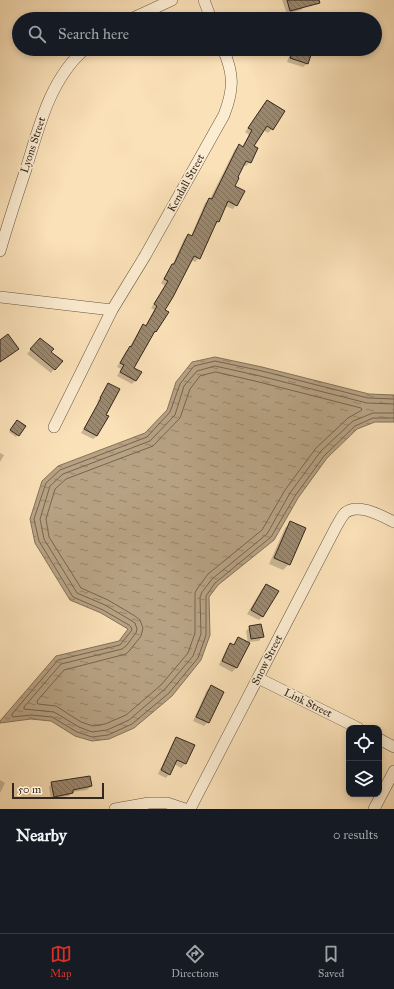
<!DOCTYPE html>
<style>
:root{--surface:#171b24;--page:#20242c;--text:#f1f3f6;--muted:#9ea1a6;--line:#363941;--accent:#d93025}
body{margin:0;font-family:"IM FELL Great Primer",serif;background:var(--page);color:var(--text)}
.controls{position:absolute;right:12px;bottom:12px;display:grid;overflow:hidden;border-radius:8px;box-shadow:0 2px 6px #0003}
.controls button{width:36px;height:36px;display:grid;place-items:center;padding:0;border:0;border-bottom:1px solid var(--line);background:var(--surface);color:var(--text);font:20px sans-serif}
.scale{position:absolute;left:12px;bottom:10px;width:92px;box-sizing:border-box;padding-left:4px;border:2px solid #34271d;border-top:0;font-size:11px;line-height:14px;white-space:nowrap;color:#34271d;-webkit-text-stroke:3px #fcecd1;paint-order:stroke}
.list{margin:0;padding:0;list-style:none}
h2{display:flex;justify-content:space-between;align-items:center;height:52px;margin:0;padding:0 16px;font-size:17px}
h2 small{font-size:13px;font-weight:400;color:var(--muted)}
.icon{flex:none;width:22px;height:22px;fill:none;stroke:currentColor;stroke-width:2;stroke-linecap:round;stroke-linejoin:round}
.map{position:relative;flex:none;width:394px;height:809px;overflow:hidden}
.search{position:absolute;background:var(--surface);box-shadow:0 2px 6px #0003;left:12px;right:12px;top:12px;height:44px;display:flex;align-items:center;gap:10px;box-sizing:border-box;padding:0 14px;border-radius:22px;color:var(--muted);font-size:15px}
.sheet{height:124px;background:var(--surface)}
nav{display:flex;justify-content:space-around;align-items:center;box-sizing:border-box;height:56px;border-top:1px solid var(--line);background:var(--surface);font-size:11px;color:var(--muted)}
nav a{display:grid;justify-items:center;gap:2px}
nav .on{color:var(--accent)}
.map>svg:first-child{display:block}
</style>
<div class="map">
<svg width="394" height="809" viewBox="0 0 394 809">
<defs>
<pattern id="water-ripples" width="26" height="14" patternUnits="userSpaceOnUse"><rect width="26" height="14" fill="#b7a283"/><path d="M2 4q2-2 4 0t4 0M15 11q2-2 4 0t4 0" fill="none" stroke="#96846b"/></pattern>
<pattern id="building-back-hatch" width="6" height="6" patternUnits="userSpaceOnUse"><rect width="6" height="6" fill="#9b886e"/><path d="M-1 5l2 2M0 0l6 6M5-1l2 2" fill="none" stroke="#7f6f5a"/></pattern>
</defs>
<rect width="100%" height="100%" fill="#fbe1b8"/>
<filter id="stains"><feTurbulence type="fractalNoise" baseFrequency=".005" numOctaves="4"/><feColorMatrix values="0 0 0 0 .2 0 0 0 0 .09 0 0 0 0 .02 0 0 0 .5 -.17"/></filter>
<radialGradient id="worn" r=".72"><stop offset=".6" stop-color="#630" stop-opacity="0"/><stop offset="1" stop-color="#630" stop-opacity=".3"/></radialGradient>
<path fill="url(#water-ripples)" stroke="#83715a" d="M 215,357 L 262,367 L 369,394 L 394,395 L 394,422 L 375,422 L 357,429 L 327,458 L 298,498 L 274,540 L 218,585 L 209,597 L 210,635 L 201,660 L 172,696 L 134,728 L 109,739 L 92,741 L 75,736 L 51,721 L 31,719 L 0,723 L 0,721 L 56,656 L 119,641 L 128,629 L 101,613 L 70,600 L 35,543 L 30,519 L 42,481 L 58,466 L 145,433 L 167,410 L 176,382 L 192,362 Z"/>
<path fill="#0003" d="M 282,0 L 303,0 L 305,6 L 301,10 L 287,14 Z
M 292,49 L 312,49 L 307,64 L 303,67 L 287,62 Z
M 267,101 L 272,129 L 268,133 L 263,130 L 252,146 L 250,162 L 246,166 L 243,165 L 234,186 L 236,205 L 233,209 L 225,206 L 219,221 L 215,225 L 199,258 L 195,262 L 191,260 L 163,310 L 156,331 L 152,334 L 133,368 L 136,380 L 132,384 L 117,376 L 121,369 L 117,367 L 126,351 L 129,348 L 140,329 L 143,325 L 145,326 L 154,310 L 151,308 L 165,286 L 161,283 L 169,269 L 172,266 L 184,239 L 188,235 L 191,236 L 205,203 L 209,199 L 210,199 L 235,149 L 239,146 L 242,147 L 249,135 L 245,132 L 263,105 Z
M 36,343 L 50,352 L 54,369 L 51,373 L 27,354 Z
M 108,384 L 104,415 L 97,436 L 93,439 L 81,433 L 98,403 L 97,402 L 105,388 Z
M 16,423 L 18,435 L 16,437 L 9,432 Z
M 0,453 L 4,455 L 0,462 Z
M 291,522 L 289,564 L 283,570 L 269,564 L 285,528 Z
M 266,585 L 263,616 L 259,620 L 247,614 L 262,589 Z
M 250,627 L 262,637 L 259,641 L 249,642 L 236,668 L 232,672 L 219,665 L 227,648 L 231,644 L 233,645 L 238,638 L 248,643 L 246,631 Z
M 211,687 L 208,722 L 204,726 L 193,721 L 207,690 Z
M 177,738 L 193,746 L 185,764 L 181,768 L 174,764 L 169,774 L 166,778 L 158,774 L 173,742 Z
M 0,780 L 5,783 L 0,793 Z
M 52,783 L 91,786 L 87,790 L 72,792 L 69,796 L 51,799 L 49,787 Z"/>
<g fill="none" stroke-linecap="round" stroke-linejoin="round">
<path stroke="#766450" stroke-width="1" d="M 216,372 L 259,382 L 361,408 L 362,410 L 348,418 L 316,448 L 285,490 L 262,530 L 208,574 L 197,589 L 195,593 L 195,633 L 188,653 L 161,685 L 126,715 L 105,724 L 93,726 L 81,722 L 56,706 L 38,704 L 37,701 L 64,670 L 126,654 L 130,650 L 141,636 L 143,628 L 140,620 L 135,616 L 108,600 L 81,588 L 49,537 L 46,519 L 55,489 L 66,479 L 153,446 L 180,418 L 190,389 L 200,376 Z
M 394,399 L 368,398 L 262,371 L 215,361 L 194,366 L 180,384 L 170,412 L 147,437 L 60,470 L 46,483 L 34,519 L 39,541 L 73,597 L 103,610 L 129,625 L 131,627 L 132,630 L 120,645 L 58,660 L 12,714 L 12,716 L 13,717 L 31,715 L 52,717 L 77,732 L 92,737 L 108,735 L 132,724 L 169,693 L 198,658 L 206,635 L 206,596 L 215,583 L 271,537 L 295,496 L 324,456 L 355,426 L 373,418 L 394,418
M 394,404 L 367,403 L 260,376 L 215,366 L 197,371 L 184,386 L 175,415 L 150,441 L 63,474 L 50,486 L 40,519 L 44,539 L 77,593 L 105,605 L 132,621 L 135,623 L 137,629 L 136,633 L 126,646 L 122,649 L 61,664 L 24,707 L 24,709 L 54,712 L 79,727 L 92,732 L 107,730 L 129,720 L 165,689 L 193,656 L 201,634 L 200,597 L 202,592 L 212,579 L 267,534 L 290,493 L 321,451 L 353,421 L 373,413 L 394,413"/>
</g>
<path fill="url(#building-back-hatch)" stroke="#34271d" d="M 287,0 L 319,0 L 320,3 L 290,11 Z
M 294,49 L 313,49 L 308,64 L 290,58 Z
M 267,100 L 285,111 L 273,130 L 267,126 L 254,146 L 258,148 L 251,163 L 246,161 L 238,177 L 239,178 L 235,186 L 245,191 L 237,206 L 228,201 L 219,222 L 217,221 L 200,259 L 194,256 L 173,297 L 165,310 L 169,312 L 156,332 L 155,331 L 134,368 L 142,372 L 136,381 L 120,372 L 124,365 L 120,363 L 130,346 L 131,347 L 143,324 L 146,326 L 151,317 L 157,306 L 154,304 L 168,281 L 164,279 L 172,264 L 174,264 L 188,234 L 192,236 L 209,198 L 212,199 L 239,144 L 243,147 L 252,130 L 248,128 Z
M 8,334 L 19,349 L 0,362 L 0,340 Z
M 40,338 L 54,349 L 51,352 L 63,361 L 55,370 L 30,349 Z
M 108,383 L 120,389 L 106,415 L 109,416 L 97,436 L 84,429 L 101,398 L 100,398 Z
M 17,420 L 26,426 L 19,436 L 10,430 Z
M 290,521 L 306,528 L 290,565 L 274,558 Z
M 266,584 L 279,591 L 263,617 L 251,610 Z
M 261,624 L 264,637 L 251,639 L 249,626 Z
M 238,637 L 250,643 L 237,668 L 222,661 L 230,643 L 234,645 Z
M 211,685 L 224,692 L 209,723 L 196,717 Z
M 176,737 L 195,745 L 186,764 L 177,760 L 170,775 L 161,770 Z
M 90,776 L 92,786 L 73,790 L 73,793 L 54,797 L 51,782 Z"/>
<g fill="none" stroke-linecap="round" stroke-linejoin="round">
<defs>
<path id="minor" d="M 204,0 L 211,19
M 131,19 L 172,0
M 0,251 C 8,223 17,196 26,169 C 39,127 50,79 85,49
M 0,297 L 112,310
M 54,427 L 112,310 L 145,256 L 224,115 C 234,89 234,74 223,49
M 258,678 L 358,728
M 379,739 L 394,747
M 115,809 L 149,803 L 167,803 L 185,809
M 190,809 L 336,527 C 339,522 342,516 345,513 C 357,502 382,516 394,522
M 374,809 L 394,771"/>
</defs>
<use href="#minor" stroke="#665644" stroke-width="12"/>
<use href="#minor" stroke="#fcecd1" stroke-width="11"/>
</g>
<g text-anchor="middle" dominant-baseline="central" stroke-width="3.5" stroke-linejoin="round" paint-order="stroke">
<g font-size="11" fill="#34271d" stroke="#fcecd1">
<text transform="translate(33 145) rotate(-72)">Lyons Street</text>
<text transform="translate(186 183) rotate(-61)">Kendall Street</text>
<text transform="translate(267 660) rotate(-63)">Snow Street</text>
<text transform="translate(308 703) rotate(26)">Link Street</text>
</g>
</g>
<rect width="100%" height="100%" filter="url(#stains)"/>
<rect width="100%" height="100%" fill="url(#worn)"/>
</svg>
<div class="controls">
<button><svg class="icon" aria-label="locate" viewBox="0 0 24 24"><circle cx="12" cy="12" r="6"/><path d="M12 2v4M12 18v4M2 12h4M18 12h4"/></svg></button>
<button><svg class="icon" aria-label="layers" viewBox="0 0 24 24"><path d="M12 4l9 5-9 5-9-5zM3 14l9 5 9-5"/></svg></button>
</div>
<div class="scale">50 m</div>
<div class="search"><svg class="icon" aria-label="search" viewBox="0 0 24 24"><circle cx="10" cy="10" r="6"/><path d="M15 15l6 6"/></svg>Search here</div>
</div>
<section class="sheet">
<h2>Nearby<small>0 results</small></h2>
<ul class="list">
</ul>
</section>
<nav>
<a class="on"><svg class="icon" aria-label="map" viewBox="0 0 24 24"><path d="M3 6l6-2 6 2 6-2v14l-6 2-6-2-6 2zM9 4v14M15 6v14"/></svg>Map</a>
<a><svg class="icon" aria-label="directions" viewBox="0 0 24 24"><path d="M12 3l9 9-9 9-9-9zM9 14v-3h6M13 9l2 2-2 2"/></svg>Directions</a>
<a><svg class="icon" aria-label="saved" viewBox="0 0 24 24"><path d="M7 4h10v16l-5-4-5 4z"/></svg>Saved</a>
</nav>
